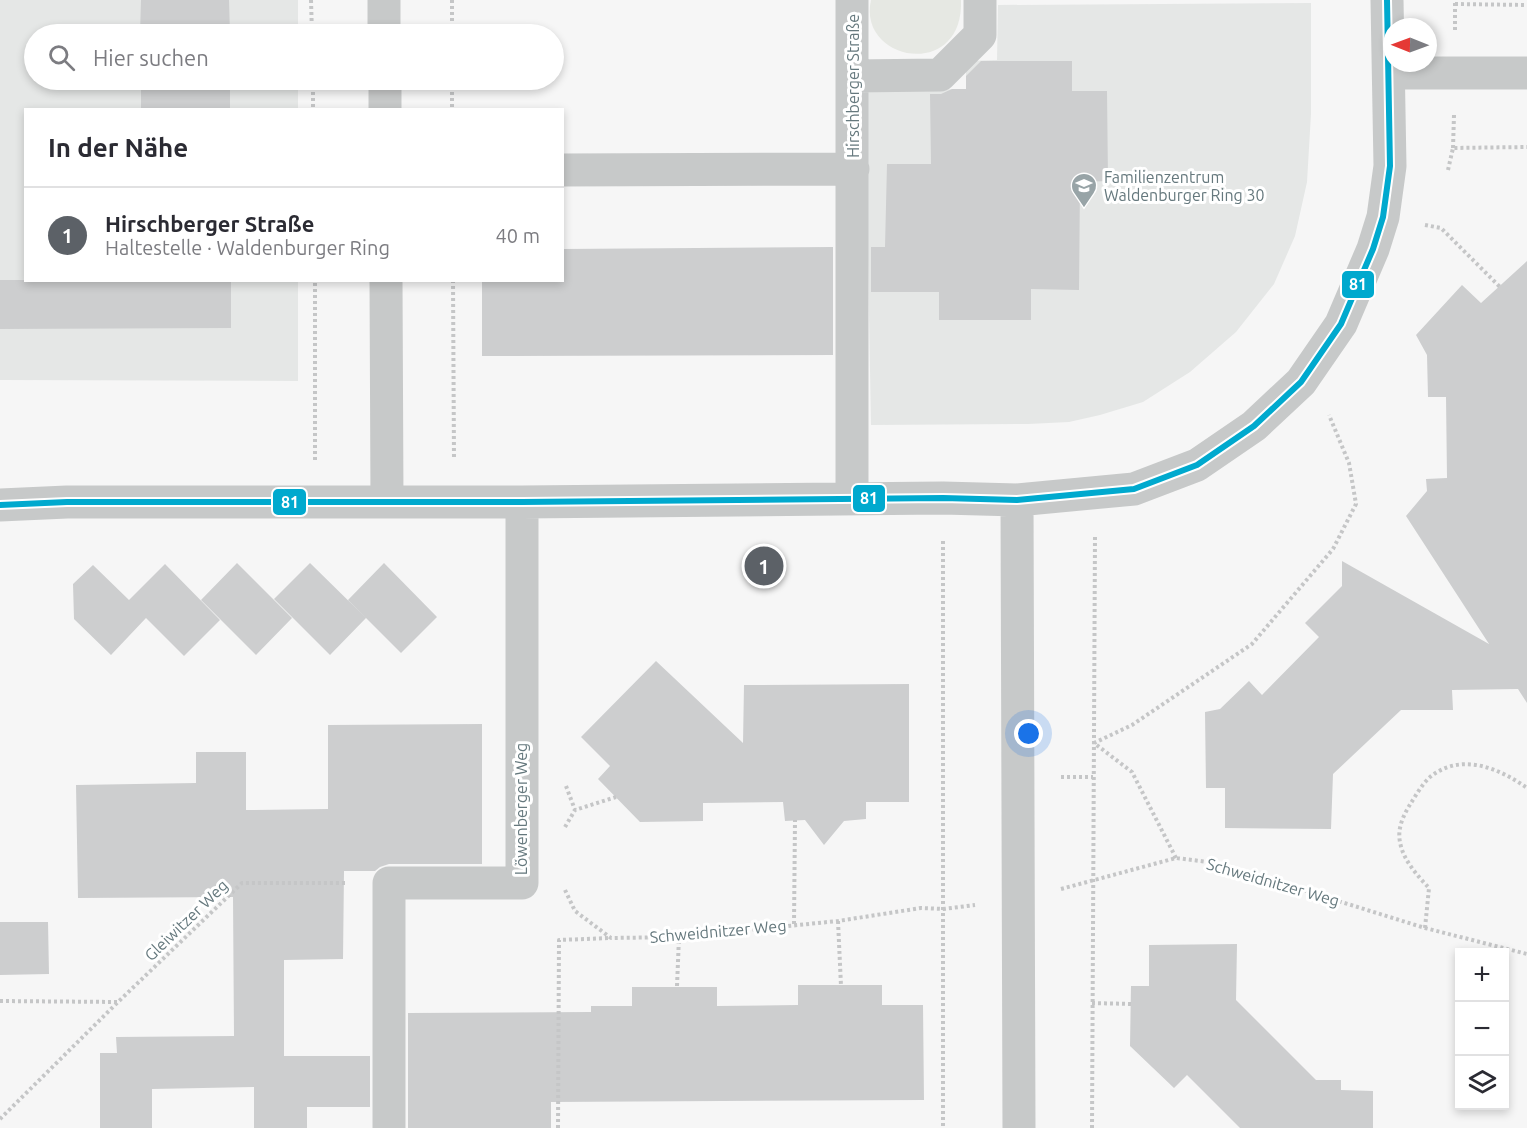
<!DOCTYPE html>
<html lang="de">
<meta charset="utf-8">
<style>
:root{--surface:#fff;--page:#f7f7f7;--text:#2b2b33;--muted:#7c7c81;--line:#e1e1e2;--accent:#5c6167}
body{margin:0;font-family:Ubuntu,sans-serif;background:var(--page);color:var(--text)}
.controls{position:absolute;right:18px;bottom:18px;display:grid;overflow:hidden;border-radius:0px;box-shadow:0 3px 9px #0003}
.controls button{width:54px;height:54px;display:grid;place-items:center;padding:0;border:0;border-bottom:2px solid var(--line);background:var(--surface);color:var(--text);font:30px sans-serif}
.compass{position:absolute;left:1383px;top:18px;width:54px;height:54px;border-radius:50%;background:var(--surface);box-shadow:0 3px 9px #0003;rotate:271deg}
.you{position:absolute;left:1029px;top:734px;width:21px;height:21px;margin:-15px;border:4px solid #fff;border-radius:50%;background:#1a73e8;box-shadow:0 0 0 9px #1a73e833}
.badge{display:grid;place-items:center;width:39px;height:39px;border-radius:50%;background:var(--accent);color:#fff;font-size:20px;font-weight:700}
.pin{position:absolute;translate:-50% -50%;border:3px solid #fff;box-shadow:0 2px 6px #0006}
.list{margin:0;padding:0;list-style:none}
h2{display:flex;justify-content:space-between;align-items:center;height:78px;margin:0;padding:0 24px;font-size:26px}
h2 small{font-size:20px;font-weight:400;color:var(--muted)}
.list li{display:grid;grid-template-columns:39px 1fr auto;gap:18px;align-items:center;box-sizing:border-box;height:96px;padding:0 24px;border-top:2px solid var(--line)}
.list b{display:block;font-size:22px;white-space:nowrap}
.list p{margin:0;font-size:20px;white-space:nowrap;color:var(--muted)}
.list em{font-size:20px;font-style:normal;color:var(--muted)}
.icon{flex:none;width:33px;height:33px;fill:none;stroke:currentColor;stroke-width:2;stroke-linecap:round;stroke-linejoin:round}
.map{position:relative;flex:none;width:1527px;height:1128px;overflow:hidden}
.search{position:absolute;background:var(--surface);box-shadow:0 3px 9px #0003;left:24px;top:24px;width:540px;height:66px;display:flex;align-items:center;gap:15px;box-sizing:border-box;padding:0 21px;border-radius:33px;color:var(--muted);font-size:22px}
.panel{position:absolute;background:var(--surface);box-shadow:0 3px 9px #0003;left:24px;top:108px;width:540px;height:174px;border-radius:0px}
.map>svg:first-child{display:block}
</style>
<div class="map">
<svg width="1527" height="1128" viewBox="0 0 1527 1128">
<rect width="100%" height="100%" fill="#f6f6f6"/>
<path fill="#e5e7e6" d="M 0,0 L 298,0 L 298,34 L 34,34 L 34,80 L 298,80 L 298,109 L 26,110 L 26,280 L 298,281 L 298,381 L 0,380 Z
M 1311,3 L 1311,114 L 1307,182 L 1295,236 L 1274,284 L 1236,332 L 1190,372 L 1143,402 L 1100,415 L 1069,422 L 1028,424 L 871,425 L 865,91 L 966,89 L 966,61 L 997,60 L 998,5 Z"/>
<path fill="#e6e8e3" d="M 871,0 L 961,0 C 964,81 857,62 871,0 Z"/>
<path fill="#cdcecf" d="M 141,0 L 229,0 L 230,34 L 140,34 Z
M 981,61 L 1072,61 L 1072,91 L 1107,91 L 1108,181 L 1080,182 L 1079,290 L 1031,289 L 1031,320 L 939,320 L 939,292 L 871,292 L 871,247 L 885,247 L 887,164 L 931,164 L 930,94 L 941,94 L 952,89 L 966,89 L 966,76 Z
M 141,80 L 230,80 L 230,110 L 141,110 Z
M 833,247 L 833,355 L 482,356 L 482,280 L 562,280 L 562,249 Z
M 1527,261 L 1527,703 L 1518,689 L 1452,690 L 1453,710 L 1401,710 L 1333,774 L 1331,829 L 1225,828 L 1225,788 L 1206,788 L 1205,712 L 1220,709 L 1249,681 L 1262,695 L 1319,637 L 1305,623 L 1342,586 L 1342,561 L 1489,644 L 1406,516 L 1427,491 L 1426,479 L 1447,478 L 1446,397 L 1428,397 L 1427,355 L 1416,335 L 1462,285 L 1481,303 Z
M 0,280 L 231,280 L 231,328 L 0,329 Z
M 237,563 L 292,618 L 256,655 L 201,600 Z
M 310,563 L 366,618 L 330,655 L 274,599 Z
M 384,563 L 437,617 L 401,653 L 348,600 Z
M 165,564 L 220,620 L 184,656 L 146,618 L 111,655 L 74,619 L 73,584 L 93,565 L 129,600 Z
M 656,661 L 743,743 L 744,685 L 909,684 L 909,802 L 866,802 L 866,819 L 844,821 L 824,845 L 805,820 L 785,821 L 783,802 L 703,803 L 703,821 L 640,822 L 598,779 L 610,766 L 581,737 Z
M 482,724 L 482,864 L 389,864 L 380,867 L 375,871 L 344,871 L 343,959 L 284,960 L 284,1056 L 370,1056 L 370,1107 L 307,1107 L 307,1128 L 254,1128 L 254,1087 L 152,1089 L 152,1128 L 100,1128 L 100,1053 L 117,1053 L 116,1037 L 234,1036 L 233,897 L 78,898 L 76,785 L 196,783 L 196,752 L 246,752 L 246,810 L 328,809 L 328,725 Z
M 0,922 L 48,922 L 49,974 L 0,975 Z
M 1237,944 L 1236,1000 L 1316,1080 L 1341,1080 L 1341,1090 L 1373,1091 L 1373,1128 L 1240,1128 L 1187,1075 L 1174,1088 L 1130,1046 L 1131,986 L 1149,986 L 1149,945 Z
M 798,985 L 882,985 L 882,1005 L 923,1005 L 924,1100 L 551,1102 L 551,1128 L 408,1128 L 408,1013 L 591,1012 L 591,1006 L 632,1006 L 632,987 L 717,987 L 717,1006 L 798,1005 Z"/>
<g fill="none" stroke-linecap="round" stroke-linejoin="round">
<path stroke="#c5c6c7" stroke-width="4" stroke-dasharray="3 3" stroke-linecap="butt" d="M 311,0 L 312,34
M 452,0 L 452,34
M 1455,4 L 1527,5
M 1455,30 L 1455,0
M 313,80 L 313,110
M 452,80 L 452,110
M 1453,148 L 1454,115
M 1448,170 L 1453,148 L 1527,147
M 1425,225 L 1441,228 L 1500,287
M 453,280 L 454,460
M 315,460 L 315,280
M 943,541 L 943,1128
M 1061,777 L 1093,777
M 566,786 L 575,810
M 565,827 L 575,810 L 616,797
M 1176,858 L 1132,772 L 1094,743 L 1132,725 L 1252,644 L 1333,549 L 1356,504 L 1349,463 L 1329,415
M 1061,889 L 1176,858 L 1216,863 L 1425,928 L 1527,954
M 565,890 L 575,911 L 611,938 L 679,937 L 838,921 L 921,908 L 943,909 L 975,905
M 838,921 L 841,986
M 794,924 L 795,820
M 1425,928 L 1429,888 C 1417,875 1403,860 1400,842 C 1397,828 1404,814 1411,803 C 1416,795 1423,783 1430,777 C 1461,752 1499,768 1527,788
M 677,986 L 679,937
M 0,1001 L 117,1002
M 1092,1003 L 1131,1004
M 0,1119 L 118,1002 L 242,883 L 346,883
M 558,1128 L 559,940 L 611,938
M 1092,1128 L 1095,535"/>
<path stroke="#c7c9c9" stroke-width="33" d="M 384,0 L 384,34
M 1389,73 L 1527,73
M 852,76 L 940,75 L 980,35 L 980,0
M 385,80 L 385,110
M 562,170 L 853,169
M 386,280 L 387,502
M 852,498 L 852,0
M 1017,500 L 1019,1128
M 0,505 L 67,502 L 522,502 L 943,498 L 1017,500 L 1134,489 L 1197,465 L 1254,426 L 1301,382 L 1341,324 L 1373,249 L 1383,217 L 1390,166 L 1387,0
M 389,1128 L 389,883 L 522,883 L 522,502"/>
<defs>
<path id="bus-1" d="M 0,505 L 67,502 L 522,502 L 943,498 L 1017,500 L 1134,489 L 1197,465 L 1254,426 L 1301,382 L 1341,324 L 1373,249 L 1383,217 L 1390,166 L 1387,0"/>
</defs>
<use href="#bus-1" stroke="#fff" stroke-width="10"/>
<use href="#bus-1" stroke="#00a9ce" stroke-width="6"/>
</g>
<defs>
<symbol id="school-pin" viewBox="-11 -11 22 30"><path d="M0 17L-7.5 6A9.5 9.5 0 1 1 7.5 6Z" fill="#98a4a7" stroke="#fff"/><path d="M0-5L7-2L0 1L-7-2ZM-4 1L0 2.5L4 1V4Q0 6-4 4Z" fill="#fff"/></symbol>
</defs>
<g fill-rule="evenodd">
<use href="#school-pin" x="1069" y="171" width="30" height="40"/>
</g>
<g text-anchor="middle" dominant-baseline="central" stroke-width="6" stroke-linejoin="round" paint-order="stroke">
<g font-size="16" fill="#65787d" stroke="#fff">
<text transform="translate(853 86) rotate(-90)">Hirschberger Straße</text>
<text transform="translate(521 809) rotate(-90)">Löwenberger Weg</text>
<text transform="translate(1273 882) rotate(16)">Schweidnitzer Weg</text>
<text transform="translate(186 920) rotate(-44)">Gleiwitzer Weg</text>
<text transform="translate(718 931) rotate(-5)">Schweidnitzer Weg</text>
</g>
<g font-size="16" fill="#65787d" stroke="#fff" text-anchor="start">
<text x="1104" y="177">Familienzentrum<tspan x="1104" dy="18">Waldenburger Ring 30</tspan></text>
</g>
</g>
<g stroke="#fff" stroke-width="2">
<rect x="1341" y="270" width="34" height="29" rx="6" fill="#00a9ce"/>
<rect x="852" y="484" width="34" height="29" rx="6" fill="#00a9ce"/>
<rect x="272" y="488" width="35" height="28" rx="6" fill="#00a9ce"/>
</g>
<g font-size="16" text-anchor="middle" font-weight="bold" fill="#fff">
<text x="1358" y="290">81</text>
<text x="869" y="504">81</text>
<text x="290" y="508">81</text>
</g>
</svg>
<div class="controls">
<button>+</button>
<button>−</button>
<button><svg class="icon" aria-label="layers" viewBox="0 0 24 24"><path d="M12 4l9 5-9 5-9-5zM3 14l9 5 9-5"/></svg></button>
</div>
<svg class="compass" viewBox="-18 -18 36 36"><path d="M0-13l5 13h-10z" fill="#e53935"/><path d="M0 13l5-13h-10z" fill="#7c7c81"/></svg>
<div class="you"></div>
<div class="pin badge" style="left:764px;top:566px">1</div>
<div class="search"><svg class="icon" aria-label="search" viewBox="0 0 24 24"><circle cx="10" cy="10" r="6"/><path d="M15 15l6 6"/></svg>Hier suchen</div>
<section class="panel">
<h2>In der Nähe<small></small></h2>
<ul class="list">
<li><span class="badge">1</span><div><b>Hirschberger Straße</b><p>Haltestelle · Waldenburger Ring</p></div><em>40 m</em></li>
</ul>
</section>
</div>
